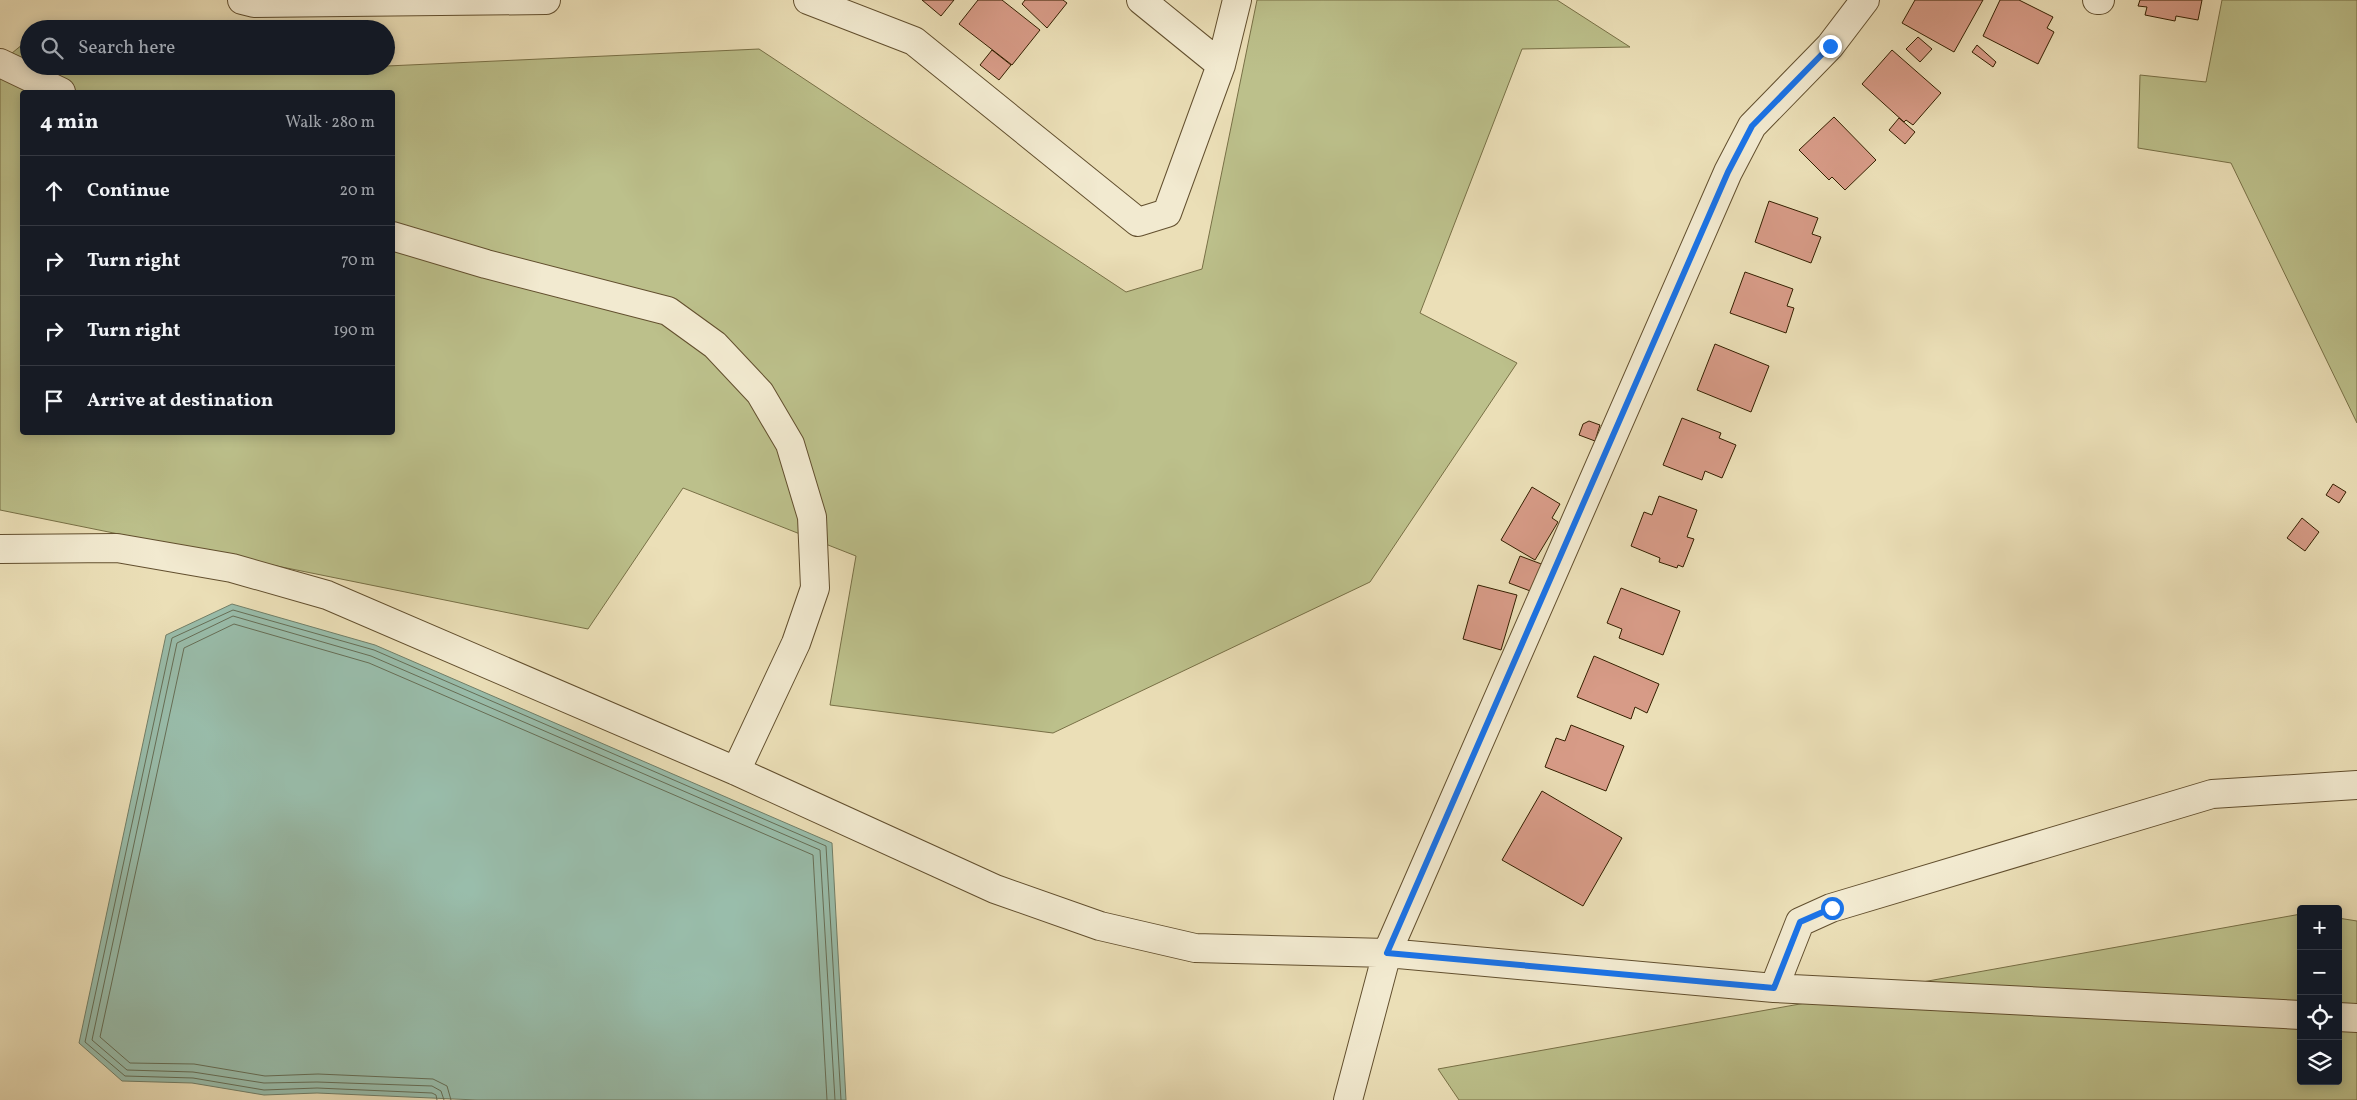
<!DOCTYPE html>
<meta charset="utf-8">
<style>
:root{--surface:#171b24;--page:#20242c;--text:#f1f3f6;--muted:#9ea1a6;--line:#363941}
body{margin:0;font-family:Vollkorn,serif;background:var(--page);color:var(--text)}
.controls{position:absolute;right:15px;bottom:15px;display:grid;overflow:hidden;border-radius:5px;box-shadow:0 2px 12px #0003}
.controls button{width:45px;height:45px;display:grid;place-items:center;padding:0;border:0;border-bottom:1px solid var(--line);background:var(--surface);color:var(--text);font:25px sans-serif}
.stop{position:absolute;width:15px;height:15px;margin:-11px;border:4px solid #1a73e8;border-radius:50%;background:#fff}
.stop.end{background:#1a73e8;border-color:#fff;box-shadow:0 1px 5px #0008}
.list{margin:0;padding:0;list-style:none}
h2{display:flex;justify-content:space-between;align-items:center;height:65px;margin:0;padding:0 20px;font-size:21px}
h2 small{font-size:16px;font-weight:400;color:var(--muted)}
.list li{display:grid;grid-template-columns:32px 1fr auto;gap:15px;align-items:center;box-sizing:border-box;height:70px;padding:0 20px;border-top:1px solid var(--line)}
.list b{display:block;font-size:19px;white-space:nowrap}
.list em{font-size:16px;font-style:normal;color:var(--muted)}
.icon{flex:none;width:28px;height:28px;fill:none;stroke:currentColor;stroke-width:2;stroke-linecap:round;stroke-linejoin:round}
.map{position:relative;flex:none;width:2357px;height:1100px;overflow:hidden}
.search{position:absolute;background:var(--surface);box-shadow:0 2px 12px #0003;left:20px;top:20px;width:375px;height:55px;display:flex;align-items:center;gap:12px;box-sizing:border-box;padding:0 18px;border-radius:28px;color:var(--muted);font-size:19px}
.panel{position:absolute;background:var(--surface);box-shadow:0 2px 12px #0003;left:20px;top:90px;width:375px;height:345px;border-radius:5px}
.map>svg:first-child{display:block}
</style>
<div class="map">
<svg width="2357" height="1100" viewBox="0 0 2357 1100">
<rect width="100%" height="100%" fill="#ebdfb7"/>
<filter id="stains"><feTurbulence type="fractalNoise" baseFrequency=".004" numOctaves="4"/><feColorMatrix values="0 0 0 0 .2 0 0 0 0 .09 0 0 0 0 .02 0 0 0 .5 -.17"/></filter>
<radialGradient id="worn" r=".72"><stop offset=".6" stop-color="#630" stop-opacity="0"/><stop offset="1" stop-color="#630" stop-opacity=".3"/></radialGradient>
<path fill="#bcc08b" stroke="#787046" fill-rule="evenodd" d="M 1257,0 L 1557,0 L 1630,47 L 1522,49 L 1420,313 L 1517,363 L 1370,582 L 1053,733 L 830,705 L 856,556 L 683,488 L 588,629 L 0,510 L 0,63 L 29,39 L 29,66 L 211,66 L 234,73 L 759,49 L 1126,292 L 1202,269 ZM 22,92 L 392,92 L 392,432 L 22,432 Z
M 2222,0 L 2357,0 L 2357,423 L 2231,163 L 2138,148 L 2140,75 L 2206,82 Z
M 2301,914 L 2301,1081 L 2338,1081 L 2338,918 L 2357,921 L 2357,1100 L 1459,1100 L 1438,1069 Z"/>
<path fill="#99bdab" stroke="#717e67" d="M 232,604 L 375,645 L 832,843 L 846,1100 L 477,1100 L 317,1093 L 264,1095 L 192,1083 L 122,1081 L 79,1043 L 166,635 Z"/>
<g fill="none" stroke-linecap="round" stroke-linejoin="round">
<path stroke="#666e56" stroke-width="1" d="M 437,1100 L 436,1095 L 432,1093 L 317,1088 L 264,1090 L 193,1078 L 125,1076 L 85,1042 L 172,638 L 233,610 L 374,650 L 826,846 L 841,1100
M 444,1100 L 441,1091 L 432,1086 L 317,1082 L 264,1083 L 193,1072 L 127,1070 L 92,1040 L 177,643 L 233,616 L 371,656 L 820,850 L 835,1100
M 451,1100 L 447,1086 L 433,1079 L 318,1074 L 265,1076 L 194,1064 L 130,1063 L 100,1037 L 184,648 L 234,624 L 369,663 L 813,855 L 827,1100"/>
</g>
<path fill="#d79b87" stroke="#341f00" d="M 922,0 L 954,0 L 941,16 Z
M 978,0 L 1002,0 L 1040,30 L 1012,65 L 959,24 Z
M 1025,0 L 1063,0 L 1067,3 L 1047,28 L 1022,4 Z
M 1915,0 L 1983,0 L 1954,52 L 1902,23 Z
M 2000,0 L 2019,0 L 2053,17 L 2047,28 L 2054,32 L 2038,64 L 1983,36 Z
M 2140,0 L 2202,0 L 2198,20 L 2176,16 L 2175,21 L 2145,15 L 2147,7 L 2138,6 Z
M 1918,37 L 1932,49 L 1920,62 L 1906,49 Z
M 1977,45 L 1996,62 L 1993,67 L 1972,52 Z
M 992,50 L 1011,65 L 999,80 L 980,65 Z
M 1892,50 L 1941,93 L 1913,125 L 1906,120 L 1904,122 L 1862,84 Z
M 1834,117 L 1876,160 L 1845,190 L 1832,177 L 1829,180 L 1799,150 Z
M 1899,118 L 1915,132 L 1905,144 L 1889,130 Z
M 1769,201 L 1818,218 L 1812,234 L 1821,237 L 1811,263 L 1755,242 Z
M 1745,272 L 1793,289 L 1787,306 L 1794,308 L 1786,333 L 1730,313 Z
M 1715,344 L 1769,366 L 1751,412 L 1697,390 Z
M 1682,418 L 1721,433 L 1719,438 L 1736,445 L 1722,478 L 1705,471 L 1702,480 L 1663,465 Z
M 1589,421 L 1600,425 L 1595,441 L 1579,435 L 1583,424 Z
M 2333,484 L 2346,492 L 2339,503 L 2326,495 Z
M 1532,487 L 1560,504 L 1552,518 L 1558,522 L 1535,560 L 1501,540 Z
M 1659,496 L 1697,510 L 1687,537 L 1694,539 L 1683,567 L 1678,565 L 1677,568 L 1659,562 L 1660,558 L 1631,546 L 1644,512 L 1652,515 Z
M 2302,518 L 2319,532 L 2305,551 L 2287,538 Z
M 1520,556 L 1544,565 L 1533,592 L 1509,583 Z
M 1478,585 L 1517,595 L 1501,650 L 1463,639 Z
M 1621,588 L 1680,611 L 1663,655 L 1619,638 L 1622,629 L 1607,623 Z
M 1594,656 L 1659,684 L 1647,713 L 1635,707 L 1631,719 L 1577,697 Z
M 1571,725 L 1624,746 L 1606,791 L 1545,767 L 1556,738 L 1565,741 Z
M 1542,791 L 1622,838 L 1583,906 L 1502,860 Z"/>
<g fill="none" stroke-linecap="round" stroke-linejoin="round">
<defs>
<path id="minor" d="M 242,0 L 254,3 L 546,0
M 808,0 L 914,41 L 1138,222 L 1167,213 L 1221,65 L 1237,0
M 1141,0 L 1221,65
M 2097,0 L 2100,0
M 0,63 L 61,92
M 392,236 L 486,264 L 668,311 L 715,345 L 760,393 L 790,444 L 812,517 L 815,588 L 796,643 L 736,771
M 0,549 L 117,548 L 232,568 L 327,595 L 736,771 L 995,889 L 1100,926 L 1195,948 L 1387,953 L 1774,988 L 2301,1015
M 1774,988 L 1800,922 L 1831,908 L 2212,794 L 2357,785
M 2338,1017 L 2357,1018
M 1348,1100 L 1387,953 L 1728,172 L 1752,126 L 1830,46 L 1865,0"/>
</defs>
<use href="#minor" stroke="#624f2e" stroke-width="30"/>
<use href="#minor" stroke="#f2ead0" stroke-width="28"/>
</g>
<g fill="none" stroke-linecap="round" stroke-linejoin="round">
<path stroke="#1a73e8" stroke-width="6" d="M 1830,46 L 1752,126 L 1728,172 L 1387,953 L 1774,988 L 1800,922 L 1832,908"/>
</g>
<rect width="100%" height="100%" filter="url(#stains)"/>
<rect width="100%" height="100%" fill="url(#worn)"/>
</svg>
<div class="controls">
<button>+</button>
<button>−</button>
<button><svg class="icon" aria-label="locate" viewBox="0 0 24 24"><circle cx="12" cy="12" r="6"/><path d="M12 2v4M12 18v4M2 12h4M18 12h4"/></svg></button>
<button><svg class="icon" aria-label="layers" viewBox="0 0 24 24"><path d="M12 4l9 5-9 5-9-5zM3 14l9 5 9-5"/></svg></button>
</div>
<div class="stop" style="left:1832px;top:908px"></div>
<div class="stop end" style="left:1830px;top:46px"></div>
<div class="search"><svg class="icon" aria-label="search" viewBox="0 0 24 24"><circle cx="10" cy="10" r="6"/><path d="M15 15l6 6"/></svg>Search here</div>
<section class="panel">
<h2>4 min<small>Walk · 280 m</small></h2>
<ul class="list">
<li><svg class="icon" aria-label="ahead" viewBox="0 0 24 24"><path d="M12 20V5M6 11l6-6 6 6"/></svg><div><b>Continue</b></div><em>20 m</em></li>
<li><svg class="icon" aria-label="right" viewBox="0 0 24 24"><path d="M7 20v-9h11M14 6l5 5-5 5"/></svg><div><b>Turn right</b></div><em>70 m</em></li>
<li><svg class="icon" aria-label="right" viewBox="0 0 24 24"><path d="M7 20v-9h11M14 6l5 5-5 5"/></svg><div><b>Turn right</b></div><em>190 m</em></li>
<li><svg class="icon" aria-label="arrive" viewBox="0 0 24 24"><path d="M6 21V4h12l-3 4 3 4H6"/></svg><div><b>Arrive at destination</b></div></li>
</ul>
</section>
</div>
